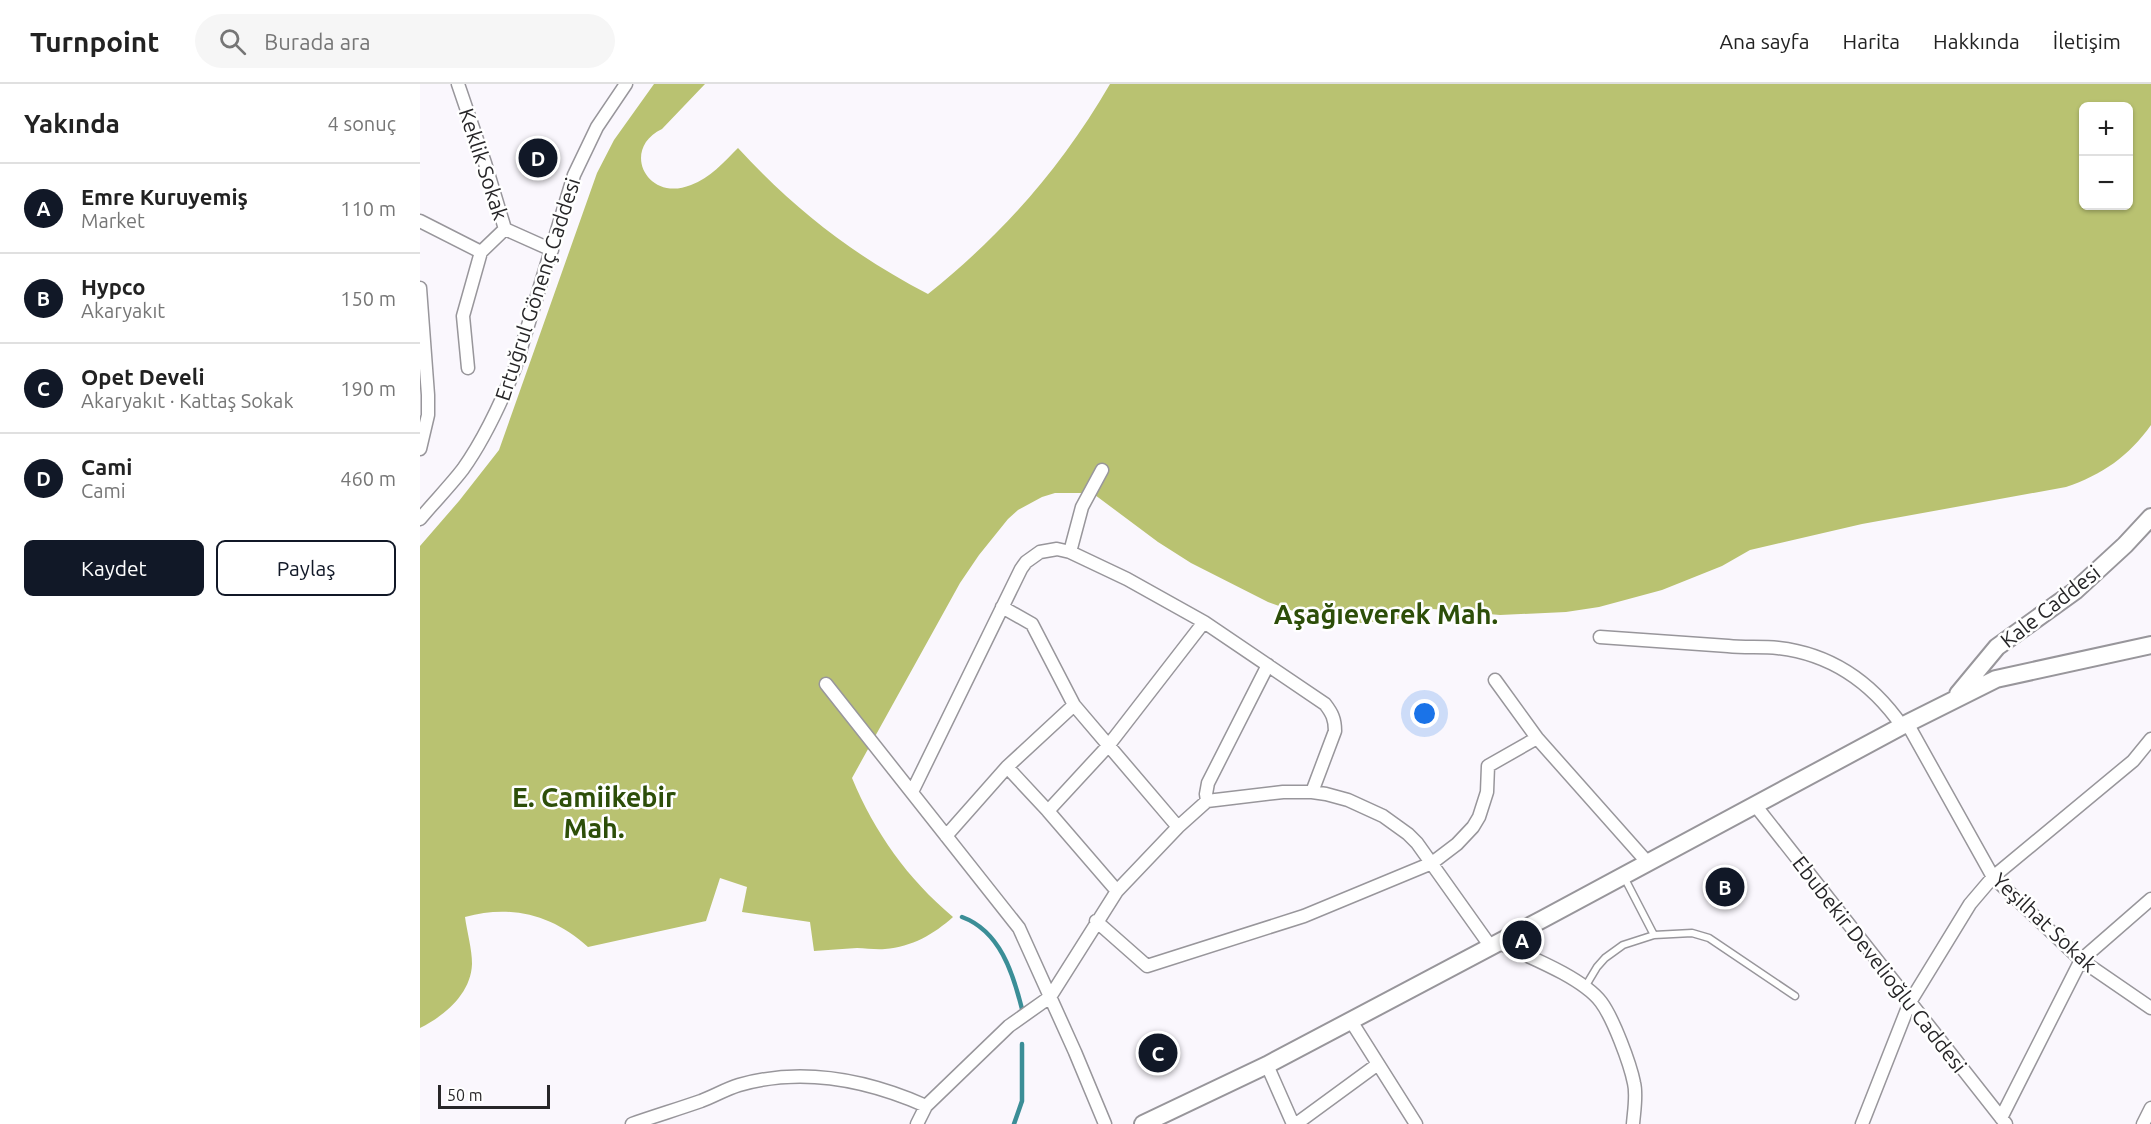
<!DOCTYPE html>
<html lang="tr">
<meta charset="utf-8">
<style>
:root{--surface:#fff;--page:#f6f6f6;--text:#222;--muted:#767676;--line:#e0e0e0;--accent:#111827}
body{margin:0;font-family:Ubuntu,sans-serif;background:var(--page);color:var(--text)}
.controls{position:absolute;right:18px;top:18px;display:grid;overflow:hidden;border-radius:9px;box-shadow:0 2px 4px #0004}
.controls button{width:54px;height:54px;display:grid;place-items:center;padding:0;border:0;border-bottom:2px solid var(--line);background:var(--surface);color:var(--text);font:30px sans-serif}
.scale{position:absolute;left:18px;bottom:15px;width:112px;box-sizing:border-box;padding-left:6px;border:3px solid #272628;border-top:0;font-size:16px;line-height:21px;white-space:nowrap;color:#272628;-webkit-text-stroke:4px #fff;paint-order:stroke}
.you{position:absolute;left:1005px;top:630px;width:21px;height:21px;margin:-15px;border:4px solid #fff;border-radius:50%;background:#1a73e8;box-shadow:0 0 0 9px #1a73e833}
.badge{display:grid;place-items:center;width:39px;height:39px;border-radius:50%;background:var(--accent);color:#fff;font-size:20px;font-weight:700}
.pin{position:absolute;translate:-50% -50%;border:3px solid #fff;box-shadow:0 2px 6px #0006}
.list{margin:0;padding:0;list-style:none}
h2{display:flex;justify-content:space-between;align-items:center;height:78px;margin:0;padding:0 24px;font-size:26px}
h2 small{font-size:20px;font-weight:400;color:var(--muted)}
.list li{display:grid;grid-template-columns:39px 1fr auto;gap:18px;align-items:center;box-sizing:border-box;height:90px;padding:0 24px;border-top:2px solid var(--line)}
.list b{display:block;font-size:22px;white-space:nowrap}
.list p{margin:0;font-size:20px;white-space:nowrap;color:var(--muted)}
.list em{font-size:20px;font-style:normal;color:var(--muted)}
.actions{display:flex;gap:12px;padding:18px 24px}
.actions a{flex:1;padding:14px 0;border:2px solid var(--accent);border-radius:9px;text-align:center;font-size:21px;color:var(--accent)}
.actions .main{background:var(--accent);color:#fff}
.icon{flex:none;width:33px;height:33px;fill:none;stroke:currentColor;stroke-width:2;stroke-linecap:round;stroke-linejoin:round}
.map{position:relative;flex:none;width:1731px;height:1040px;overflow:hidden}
header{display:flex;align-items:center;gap:36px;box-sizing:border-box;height:84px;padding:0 30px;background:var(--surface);border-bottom:2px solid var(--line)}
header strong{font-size:28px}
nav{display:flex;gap:33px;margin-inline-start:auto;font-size:21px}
.search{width:420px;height:54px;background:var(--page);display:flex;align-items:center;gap:15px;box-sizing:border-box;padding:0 21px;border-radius:33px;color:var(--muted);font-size:22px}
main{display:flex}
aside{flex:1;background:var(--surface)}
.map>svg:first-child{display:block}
</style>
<header>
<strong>Turnpoint</strong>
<div class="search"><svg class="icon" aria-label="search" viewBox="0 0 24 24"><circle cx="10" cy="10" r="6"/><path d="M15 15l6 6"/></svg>Burada ara</div>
<nav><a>Ana sayfa</a><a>Harita</a><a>Hakkında</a><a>İletişim</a></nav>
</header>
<main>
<aside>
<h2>Yakında<small>4 sonuç</small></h2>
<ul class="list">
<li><span class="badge">A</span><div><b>Emre Kuruyemiş</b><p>Market</p></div><em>110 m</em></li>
<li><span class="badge">B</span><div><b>Hypco</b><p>Akaryakıt</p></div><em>150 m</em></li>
<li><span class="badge">C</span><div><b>Opet Develi</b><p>Akaryakıt · Kattaş Sokak</p></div><em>190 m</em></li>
<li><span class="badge">D</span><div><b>Cami</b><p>Cami</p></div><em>460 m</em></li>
</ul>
<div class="actions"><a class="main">Kaydet</a><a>Paylaş</a></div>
</aside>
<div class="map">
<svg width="1731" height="1040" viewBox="0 0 1731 1040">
<rect width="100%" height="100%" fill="#faf7fd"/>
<path fill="#b9c271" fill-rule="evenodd" d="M 234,0 L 285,0 L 242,45 C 200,65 227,119 271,101 C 290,94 304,78 318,64 C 375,126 433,171 508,210 C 584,149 641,84 690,0 L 1731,0 L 1731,341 C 1709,372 1682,391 1646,403 L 1442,440 L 1330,466 L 1302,482 L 1242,506 L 1179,523 L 1146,528 L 1080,531 L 1013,525 L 978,535 L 941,539 L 923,538 L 887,532 L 848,518 L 771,479 L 738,458 L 675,411 L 662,409 L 635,409 L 622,413 L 598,426 L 588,435 L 559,471 L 540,499 L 432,694 C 455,749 487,794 533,833 C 514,850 492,863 465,865 C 456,866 446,864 437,864 C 422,865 408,866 394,867 L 390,838 L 322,828 L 327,803 L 300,794 L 286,837 L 168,863 C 133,831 91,820 45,833 C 47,848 52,865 52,880 C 51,910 24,932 0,944 L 0,462 L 39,417 L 79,366 L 177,89 L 194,56 ZM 1664,22 L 1708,22 L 1708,122 L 1664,122 Z"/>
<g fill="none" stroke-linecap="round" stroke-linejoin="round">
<path stroke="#3b8e97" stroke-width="4.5" d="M 542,833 C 580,847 593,889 602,925
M 594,1040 L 602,1017 L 602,960"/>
<defs>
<path id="lane" d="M 1204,793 L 1234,851
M 1165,903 L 1177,883 L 1185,874 L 1203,861 L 1234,851 L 1272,849 L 1289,854 L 1375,912"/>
<path id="street" d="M 38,0 L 65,79 L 85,145 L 132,166
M 0,137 L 61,168 L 43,232 L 48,284
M 61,168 L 85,145
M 0,204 L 8,311 L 8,331 L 0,365
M 0,435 C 14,418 30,402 43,385 C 65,354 81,319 95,284 L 154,91 L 177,43 L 206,0
M 650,468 L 662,423 L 682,386
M 582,523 L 612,540 L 654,621 L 758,743
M 1180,553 C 1223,556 1265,559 1308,562 C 1325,564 1342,562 1358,564 C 1411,570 1452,599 1482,642
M 1075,596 L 1117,654 L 1228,779
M 406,600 L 599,844 L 655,968 L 685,1040
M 1487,639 L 1573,793 L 1661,876 L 1731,924
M 587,683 L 628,727 L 697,807
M 492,708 L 601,485 L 606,478 L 620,468 L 637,465 L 650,468 L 707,495 L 784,538 L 905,620 C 912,629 915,635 915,647 L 892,708
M 787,717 L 786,710 L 788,699 L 848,581
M 1335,721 L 1586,1040
M 628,727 L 688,662 L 784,538
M 526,752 L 587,683 L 654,621
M 676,837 L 727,882 L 884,832 L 1012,779 L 1037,760 L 1053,743 L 1059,733 L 1067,708 L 1068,682 L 1117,654
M 1079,859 C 1107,872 1162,893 1181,918 C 1193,934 1210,979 1214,999 C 1217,1011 1214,1027 1213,1040
M 931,937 L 996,1040
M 847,981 L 873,1040
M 1581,1034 L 1661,876 L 1731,815
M 212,1040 C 235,1032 258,1025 281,1017 C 294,1012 306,1005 319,1001 C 382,983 447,996 506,1022
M 497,1040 L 506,1022 L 589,942 L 630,913 L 697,807 L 758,743 L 787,717 L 863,708 L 892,708 L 906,710 L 928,716 L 963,732 L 988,750 L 997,759 L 1071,863
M 876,1040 L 958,980
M 1442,1040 L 1490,918 L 1550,820 L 1573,793 L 1713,677 L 1731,655
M 1723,1040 L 1731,1024"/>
<path id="secondary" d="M 1538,610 L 1577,563 L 1655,507 L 1705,461 L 1731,433
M 723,1040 L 847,981 L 1123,835 L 1482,642 L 1576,595 L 1731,561"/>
</defs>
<use href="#lane" stroke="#98969b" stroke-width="9"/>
<use href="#street" stroke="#98969b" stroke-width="15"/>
<use href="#secondary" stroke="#98969b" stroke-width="20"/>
<use href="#lane" stroke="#fff" stroke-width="6"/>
<use href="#street" stroke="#fff" stroke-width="12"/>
<use href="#secondary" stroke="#fff" stroke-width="16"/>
</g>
<g text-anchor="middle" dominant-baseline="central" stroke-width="5" stroke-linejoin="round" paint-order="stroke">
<g font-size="21" fill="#272628" stroke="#fff">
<text transform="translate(64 80) rotate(72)">Keklik Sokak</text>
<text transform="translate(117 205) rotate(-72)">Ertuğrul Gönenç Caddesi</text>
<text transform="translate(1630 522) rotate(-38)">Kale Caddesi</text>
<text transform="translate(1625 838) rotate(43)">Yeşilhat Sokak</text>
<text transform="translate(1460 880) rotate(52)">Ebubekir Develioğlu Caddesi</text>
</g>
<g font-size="27" font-weight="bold" fill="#2d4e09" stroke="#fff">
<text x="966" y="530">Aşağıeverek Mah.</text>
<text x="174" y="713">E. Camiikebir<tspan x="174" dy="31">Mah.</tspan></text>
</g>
</g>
</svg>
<div class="controls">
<button>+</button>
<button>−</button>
</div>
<div class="scale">50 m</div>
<div class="you"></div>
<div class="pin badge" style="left:1102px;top:856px">A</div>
<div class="pin badge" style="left:1305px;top:803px">B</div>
<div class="pin badge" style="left:738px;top:969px">C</div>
<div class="pin badge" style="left:118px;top:74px">D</div>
</div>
</main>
